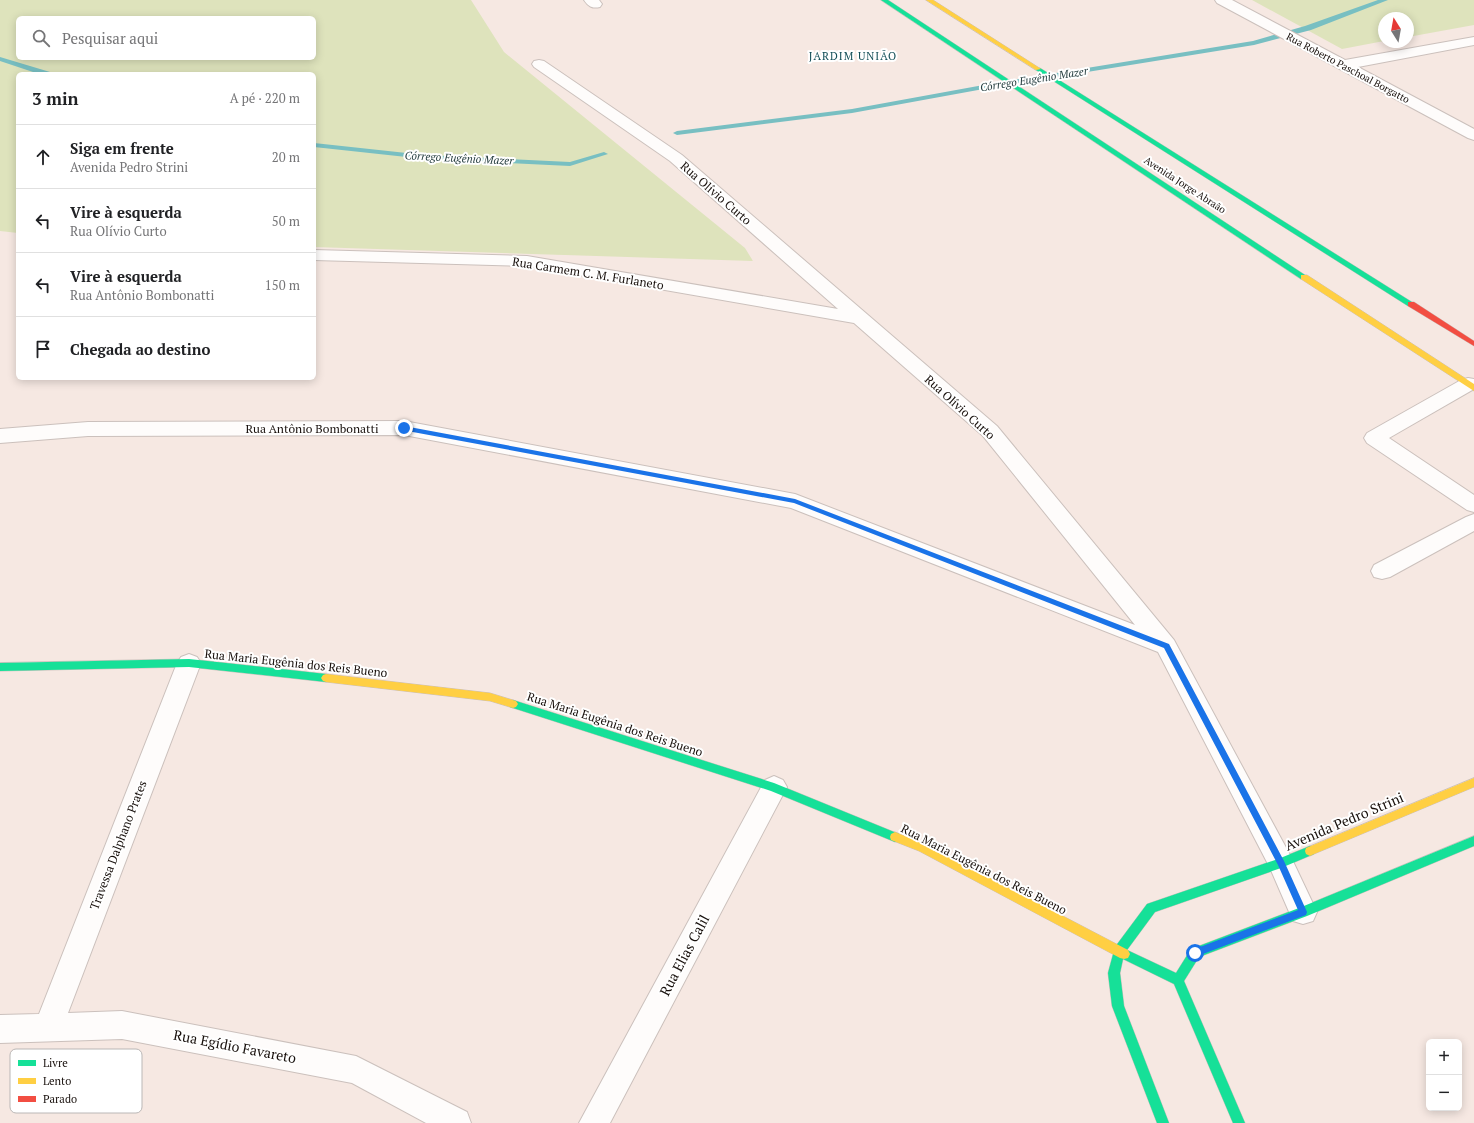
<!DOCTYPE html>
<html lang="pt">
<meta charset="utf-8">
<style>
:root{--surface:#fff;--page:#f6f6f6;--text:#202124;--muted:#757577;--line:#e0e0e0}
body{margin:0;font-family:"PT Serif",serif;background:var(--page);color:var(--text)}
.controls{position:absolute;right:12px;bottom:12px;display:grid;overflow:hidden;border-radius:6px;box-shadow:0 2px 10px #0003}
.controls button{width:36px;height:36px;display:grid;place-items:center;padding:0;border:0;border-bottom:1px solid var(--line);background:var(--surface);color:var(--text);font:20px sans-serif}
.compass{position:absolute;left:1378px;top:12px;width:36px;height:36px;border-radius:50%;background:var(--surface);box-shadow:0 2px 10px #0003;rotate:349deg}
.stop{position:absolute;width:12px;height:12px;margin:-9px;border:3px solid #1a73e8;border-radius:50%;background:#fff}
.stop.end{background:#1a73e8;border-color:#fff;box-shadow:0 1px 4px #0008}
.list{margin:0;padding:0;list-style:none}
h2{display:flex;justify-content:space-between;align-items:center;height:52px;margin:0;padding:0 16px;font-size:17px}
h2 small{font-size:13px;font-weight:400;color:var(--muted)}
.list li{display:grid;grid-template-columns:26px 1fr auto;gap:12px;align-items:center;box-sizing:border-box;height:64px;padding:0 16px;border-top:1px solid var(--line)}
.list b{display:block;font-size:15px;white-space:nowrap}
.list p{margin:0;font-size:13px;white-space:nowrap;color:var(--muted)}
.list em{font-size:13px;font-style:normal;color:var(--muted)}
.icon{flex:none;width:22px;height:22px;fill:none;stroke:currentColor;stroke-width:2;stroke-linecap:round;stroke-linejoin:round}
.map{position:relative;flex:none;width:1474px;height:1123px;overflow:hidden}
.search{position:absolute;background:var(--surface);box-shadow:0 2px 10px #0003;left:16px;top:16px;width:300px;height:44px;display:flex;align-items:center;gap:10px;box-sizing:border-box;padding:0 14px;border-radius:6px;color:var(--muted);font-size:15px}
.panel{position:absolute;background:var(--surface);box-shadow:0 2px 10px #0003;left:16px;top:72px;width:300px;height:308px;border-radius:6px}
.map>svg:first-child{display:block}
</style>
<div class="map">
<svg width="1474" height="1123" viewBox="0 0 1474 1123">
<rect width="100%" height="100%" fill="#f6e8e2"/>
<path fill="#dee3bc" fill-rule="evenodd" d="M 0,0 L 471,0 L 504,52 L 745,248 L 753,261 L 314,247 L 314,74 L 18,74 L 18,233 L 0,231 ZM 18,18 L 314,18 L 314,58 L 18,58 Z
M 1252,0 L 1474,0 L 1474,25 L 1408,37 L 1408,18 L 1384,18 L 1384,41 L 1342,49 Z"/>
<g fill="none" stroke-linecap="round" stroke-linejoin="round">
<path fill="#78bfc2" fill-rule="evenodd" d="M 1378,0 L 1388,0 L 1311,30 L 1254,45 L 989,88 L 852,113 L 677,135 L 673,133 L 677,131 L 852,109 L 989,84 L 1253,41 L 1305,26 Z
M 0,57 L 50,72 L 51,74 L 39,74 L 0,61 Z
M 314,143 L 425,155 L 570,162 L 604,152 L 608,154 L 570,166 L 425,159 L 314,147 Z"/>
<defs>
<path id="lane" d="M 584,0 L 599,0 L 602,4 L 600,7 C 592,9 588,6 584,0 Z
M 1468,378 L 1474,379 L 1474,389 L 1389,438 L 1474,495 L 1474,512 L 1467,510 L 1367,443 L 1364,438 L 1367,433 L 1461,380 Z
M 1474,514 L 1474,531 L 1390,577 L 1382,579 L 1374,577 L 1371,571 L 1374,565 L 1466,517 Z"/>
<path id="street" d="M 1215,0 L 1232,0 L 1345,60 L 1474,37 L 1474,45 L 1358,67 L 1474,129 L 1474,140 L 1468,138 L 1217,3 Z
M 539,60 L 544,61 L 682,155 L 997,426 L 1174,640 L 1290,855 L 1317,912 L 1313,921 L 1303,924 L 1293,921 L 1270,868 L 1158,652 L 791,508 L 404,435 L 88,436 L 0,443 L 0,429 L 88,422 L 404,421 L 795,494 L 1135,625 L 983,436 L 854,323 L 527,266 L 314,260 L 314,250 L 527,256 L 838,309 L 670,161 L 534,67 L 532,64 L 534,61 Z
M 189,654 L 197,657 L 201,663 L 68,1013 L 122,1011 L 356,1056 L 467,1112 L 471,1123 L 426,1123 L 352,1083 L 122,1039 L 0,1043 L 0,1015 L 39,1014 L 177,663 L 181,657 Z
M 774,776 L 783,780 L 787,787 L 610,1123 L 579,1123 L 765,780 Z"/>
<path id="fast" d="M 881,0 L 888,0 L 1308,277 L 1307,279 L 1301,279 Z
M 1036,68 L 1040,68 L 1415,304 L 1414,306 L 1408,306 L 1036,70 Z
M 189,659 L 326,674 L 329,675 L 331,678 L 329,681 L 326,682 L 189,667 L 0,671 L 0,663 Z
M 513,700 L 774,783 L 899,834 L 900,837 L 899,840 L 895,842 L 771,791 L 510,707 L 508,704 L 510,701 Z
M 1474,836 L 1474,846 L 1307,916 L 1199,957 L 1184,981 L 1245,1123 L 1233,1123 L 1174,984 L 1123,959 L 1120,973 L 1124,1006 L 1169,1123 L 1157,1123 L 1112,1006 L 1108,973 L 1115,947 L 1147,904 L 1278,859 L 1310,846 L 1314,848 L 1315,851 L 1314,854 L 1281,868 L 1155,912 L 1127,950 L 1176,973 L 1191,949 L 1299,908 Z"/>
<path id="slow" d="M 926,0 L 933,0 L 1041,69 L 1036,70 Z
M 1301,275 L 1307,275 L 1474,384 L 1474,391 L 1301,279 Z
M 326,674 L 490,693 L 516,701 L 518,704 L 516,707 L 513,708 L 490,701 L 326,682 L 323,681 L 321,678 L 323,675 Z
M 1474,778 L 1474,787 L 1314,854 L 1310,856 L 1306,854 L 1305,851 L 1306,848 Z
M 895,832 L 927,845 L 1128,950 L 1130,954 L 1128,958 L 1124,959 L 1120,958 L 919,851 L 891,840 L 890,837 L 891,834 Z"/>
<path id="jam" d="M 1408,302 L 1414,302 L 1474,341 L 1474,346 L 1408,306 Z"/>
</defs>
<use href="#lane" stroke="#cbc0bc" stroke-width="2"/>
<use href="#street" stroke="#cbc0bc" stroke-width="2"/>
<use href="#fast" stroke="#cbc0bc" stroke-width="1"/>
<use href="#slow" stroke="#cbc0bc" stroke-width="1"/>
<use href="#jam" stroke="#cbc0bc" stroke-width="1"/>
<use href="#lane" fill="#fefcfb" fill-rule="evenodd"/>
<use href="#street" fill="#fefcfb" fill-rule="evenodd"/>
<use href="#fast" fill="#16e098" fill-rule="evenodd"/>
<use href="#slow" fill="#ffcf43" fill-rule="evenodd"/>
<use href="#jam" fill="#f24e42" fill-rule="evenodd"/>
</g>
<path fill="#1a73e8" d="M 404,426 L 795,499 L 1169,644 L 1284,861 L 1307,912 L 1306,915 L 1195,957 L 1192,956 L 1192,950 L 1298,910 L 1278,865 L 1164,648 L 794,503 L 402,430 L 402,427 Z"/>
<g text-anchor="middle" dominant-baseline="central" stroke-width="4" stroke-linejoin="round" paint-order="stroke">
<g font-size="10" fill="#18100c" stroke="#fff">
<text transform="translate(1348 68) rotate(28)">Rua Roberto Paschoal Borgatto</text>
<text transform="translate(1185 185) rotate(33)">Avenida Jorge Abraão</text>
</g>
<g font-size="11" letter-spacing="1" fill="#114d56" stroke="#fff">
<text x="853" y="56">JARDIM UNIÃO</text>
</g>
<g font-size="11" font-style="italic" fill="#253d3f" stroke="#fff">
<text transform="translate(1034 79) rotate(-9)">Córrego Eugênio Mazer</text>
<text transform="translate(459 158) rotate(3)">Córrego Eugênio Mazer</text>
</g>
<g font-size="12" fill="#18100c" stroke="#fff">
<text transform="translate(716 193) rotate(41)">Rua Olívio Curto</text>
<text transform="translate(588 273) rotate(9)">Rua Carmem C. M. Furlaneto</text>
<text transform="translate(960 407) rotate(42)">Rua Olívio Curto</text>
<text x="312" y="428">Rua Antônio Bombonatti</text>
<text transform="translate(296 663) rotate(6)">Rua Maria Eugênia dos Reis Bueno</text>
<text transform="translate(615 724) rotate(18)">Rua Maria Eugênia dos Reis Bueno</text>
<text transform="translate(118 845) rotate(-69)">Travessa Dalphano Prates</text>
<text transform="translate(984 869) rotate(27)">Rua Maria Eugênia dos Reis Bueno</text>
</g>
<g font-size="14" fill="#18100c" stroke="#fff">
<text transform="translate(1344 821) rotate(-23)">Avenida Pedro Strini</text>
<text transform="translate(684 955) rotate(-62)">Rua Elias Calil</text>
<text transform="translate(235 1046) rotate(11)">Rua Egídio Favareto</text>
</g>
</g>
<rect x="10" y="1049" width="132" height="64" rx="6" fill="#fff" stroke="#bab7b6" stroke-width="1"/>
<rect x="18" y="1060" width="18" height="6" fill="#16e098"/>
<rect x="18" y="1078" width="18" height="6" fill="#ffcf43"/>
<rect x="18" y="1096" width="18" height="6" fill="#f24e42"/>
<g font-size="11" fill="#18100c">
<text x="43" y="1067">Livre</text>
<text x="43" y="1085">Lento</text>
<text x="43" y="1103">Parado</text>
</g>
</svg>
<div class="controls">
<button>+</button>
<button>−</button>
</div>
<svg class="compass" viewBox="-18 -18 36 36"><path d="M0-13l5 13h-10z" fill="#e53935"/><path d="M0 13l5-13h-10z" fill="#757577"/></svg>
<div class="stop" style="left:1195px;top:953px"></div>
<div class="stop end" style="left:404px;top:428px"></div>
<div class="search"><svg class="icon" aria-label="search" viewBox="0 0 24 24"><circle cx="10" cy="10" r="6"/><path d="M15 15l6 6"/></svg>Pesquisar aqui</div>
<section class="panel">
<h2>3 min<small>A pé · 220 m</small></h2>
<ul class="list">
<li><svg class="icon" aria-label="ahead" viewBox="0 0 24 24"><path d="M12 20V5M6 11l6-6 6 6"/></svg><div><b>Siga em frente</b><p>Avenida Pedro Strini</p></div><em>20 m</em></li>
<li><svg class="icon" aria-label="left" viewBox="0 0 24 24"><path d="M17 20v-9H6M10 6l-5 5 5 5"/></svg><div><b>Vire à esquerda</b><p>Rua Olívio Curto</p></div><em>50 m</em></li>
<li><svg class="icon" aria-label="left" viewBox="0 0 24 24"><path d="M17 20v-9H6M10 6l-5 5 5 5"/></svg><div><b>Vire à esquerda</b><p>Rua Antônio Bombonatti</p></div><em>150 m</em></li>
<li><svg class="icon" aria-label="arrive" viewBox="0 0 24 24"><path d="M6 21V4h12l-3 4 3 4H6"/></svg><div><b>Chegada ao destino</b></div></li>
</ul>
</section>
</div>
